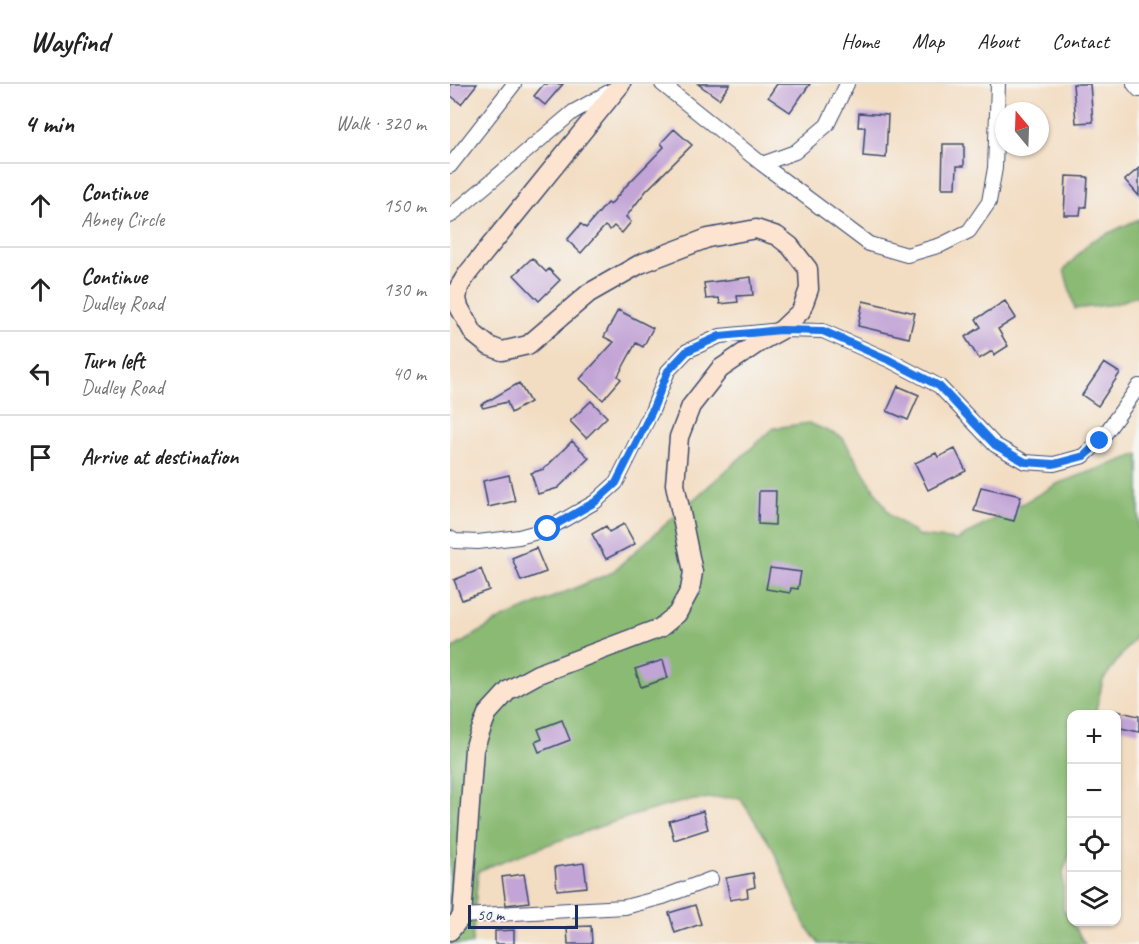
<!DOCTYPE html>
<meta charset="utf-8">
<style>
:root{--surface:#fff;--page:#f6f6f6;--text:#222;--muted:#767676;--line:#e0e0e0}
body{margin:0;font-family:Caveat,sans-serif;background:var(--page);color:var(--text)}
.controls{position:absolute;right:18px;bottom:18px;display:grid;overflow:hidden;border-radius:12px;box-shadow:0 2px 4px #0004}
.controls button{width:54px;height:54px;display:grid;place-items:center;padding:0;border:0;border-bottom:2px solid var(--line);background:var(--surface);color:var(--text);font:30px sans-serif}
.compass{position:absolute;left:545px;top:18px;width:54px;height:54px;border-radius:50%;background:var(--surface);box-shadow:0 2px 4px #0004;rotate:341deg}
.scale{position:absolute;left:18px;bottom:15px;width:110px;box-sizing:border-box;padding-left:6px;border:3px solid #1b2f5e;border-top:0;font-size:16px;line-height:21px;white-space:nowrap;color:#1b2f5e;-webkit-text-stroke:4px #f6f6f2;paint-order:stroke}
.stop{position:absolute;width:18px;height:18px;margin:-14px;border:4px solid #1a73e8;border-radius:50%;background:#fff}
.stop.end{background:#1a73e8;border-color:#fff;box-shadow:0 2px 6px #0008}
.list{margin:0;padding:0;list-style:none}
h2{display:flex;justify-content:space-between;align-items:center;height:78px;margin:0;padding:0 24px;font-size:26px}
h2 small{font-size:20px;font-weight:400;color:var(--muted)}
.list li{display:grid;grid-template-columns:39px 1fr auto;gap:18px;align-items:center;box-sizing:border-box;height:84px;padding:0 24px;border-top:2px solid var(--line)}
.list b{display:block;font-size:22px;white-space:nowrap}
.list p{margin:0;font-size:20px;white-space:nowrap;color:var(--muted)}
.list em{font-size:20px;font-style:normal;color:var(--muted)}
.icon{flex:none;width:33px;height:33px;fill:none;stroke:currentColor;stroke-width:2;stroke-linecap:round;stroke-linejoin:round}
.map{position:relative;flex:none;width:689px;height:860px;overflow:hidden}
header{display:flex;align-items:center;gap:36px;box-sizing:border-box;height:84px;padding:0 30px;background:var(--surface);border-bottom:2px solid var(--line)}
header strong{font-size:28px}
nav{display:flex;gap:33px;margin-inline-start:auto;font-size:21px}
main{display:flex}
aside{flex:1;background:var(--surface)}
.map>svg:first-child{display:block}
</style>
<header>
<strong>Wayfind</strong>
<nav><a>Home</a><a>Map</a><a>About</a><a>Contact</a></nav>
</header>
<main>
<aside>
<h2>4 min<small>Walk · 320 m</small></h2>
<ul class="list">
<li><svg class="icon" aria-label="ahead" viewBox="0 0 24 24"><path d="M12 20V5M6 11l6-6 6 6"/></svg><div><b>Continue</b><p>Abney Circle</p></div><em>150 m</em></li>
<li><svg class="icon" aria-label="ahead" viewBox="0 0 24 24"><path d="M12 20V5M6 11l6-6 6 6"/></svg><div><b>Continue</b><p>Dudley Road</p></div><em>130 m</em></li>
<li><svg class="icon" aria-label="left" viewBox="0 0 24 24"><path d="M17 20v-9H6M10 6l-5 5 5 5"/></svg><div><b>Turn left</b><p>Dudley Road</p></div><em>40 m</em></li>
<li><svg class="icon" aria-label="arrive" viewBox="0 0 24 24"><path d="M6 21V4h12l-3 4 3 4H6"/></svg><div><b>Arrive at destination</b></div></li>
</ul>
</aside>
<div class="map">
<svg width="689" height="860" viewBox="0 0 689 860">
<rect width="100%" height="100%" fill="#f6f6f2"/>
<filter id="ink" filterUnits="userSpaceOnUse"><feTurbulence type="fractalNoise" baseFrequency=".0167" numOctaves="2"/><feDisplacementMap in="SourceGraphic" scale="12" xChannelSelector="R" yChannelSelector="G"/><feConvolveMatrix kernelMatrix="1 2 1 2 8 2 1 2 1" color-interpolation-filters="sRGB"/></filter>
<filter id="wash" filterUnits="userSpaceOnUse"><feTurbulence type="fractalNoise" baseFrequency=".008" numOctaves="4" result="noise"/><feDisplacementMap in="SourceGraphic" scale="24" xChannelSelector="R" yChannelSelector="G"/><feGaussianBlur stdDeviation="1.35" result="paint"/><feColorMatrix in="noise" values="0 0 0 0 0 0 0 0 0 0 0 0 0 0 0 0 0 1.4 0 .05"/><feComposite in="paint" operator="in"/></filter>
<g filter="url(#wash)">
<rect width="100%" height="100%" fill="#f3ddc2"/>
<path fill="#8aba73" stroke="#527468" stroke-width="1.5" d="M 689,135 L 689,211 L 665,220 L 625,225 L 614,186 L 641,157 Z
M 359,339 L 392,353 L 440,431 L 469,452 L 507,456 L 609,399 L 689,370 L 689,548 L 653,596 L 645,630 L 622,630 L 622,763 L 613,788 L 613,825 L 635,860 L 369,860 L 355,841 L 323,765 L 290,714 C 242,710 199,727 154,741 C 112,756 69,770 28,787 L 22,860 L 0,860 L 0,566 L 51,535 L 161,489 L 324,344 Z"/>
<g id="blocks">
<path fill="#c2a4d6" d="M 0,0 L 27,0 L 11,20 L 0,11 Z
M 94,0 L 113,0 L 95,21 L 84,12 Z
M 248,0 L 280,0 L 269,15 Z
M 327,0 L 360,0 L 340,28 L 318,13 Z
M 623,0 L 640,0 L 643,38 L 626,39 Z
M 409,29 L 438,31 L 436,74 L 413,72 L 415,43 L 408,43 Z
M 224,45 L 242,61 L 196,107 L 176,133 L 181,138 L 172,149 L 164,142 L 160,146 L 155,142 L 131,169 L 117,156 L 131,140 L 136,144 L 157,119 L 160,121 L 175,103 L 214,63 L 211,59 Z
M 493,60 L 514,60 L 514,82 L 507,82 L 506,104 L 492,104 Z
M 689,84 L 689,112 L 675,96 Z
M 616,92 L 638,93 L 636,123 L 631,123 L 630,131 L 614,131 Z
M 82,174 L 96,188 L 99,185 L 110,196 L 89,217 L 64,191 Z
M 301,193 L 303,211 L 287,212 L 288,218 L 270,220 L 269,214 L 256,215 L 254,199 Z
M 413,217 L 465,229 L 459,254 L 408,242 Z
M 555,217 L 566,234 L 548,245 L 558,262 L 544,271 L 542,267 L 529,275 L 515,253 L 531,243 L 526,235 Z
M 168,226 L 203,244 L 193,263 L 186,259 L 168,292 L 171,295 L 153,316 L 130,295 L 164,258 L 154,253 Z
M 654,279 L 670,289 L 648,322 L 632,311 Z
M 69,299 L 80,318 L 61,329 L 57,318 L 33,324 L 31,321 Z
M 448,302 L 469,311 L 458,336 L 437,327 Z
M 141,317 L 157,333 L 136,354 L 120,337 Z
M 122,357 L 139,374 L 108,404 L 88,410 L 81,389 L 94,385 Z
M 505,365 L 516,387 L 478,406 L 465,379 L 486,369 L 488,373 Z
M 59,391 L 65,417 L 38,423 L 33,397 Z
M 531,403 L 571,412 L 564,437 L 524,427 Z
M 309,407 L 326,407 L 325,441 L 308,440 Z
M 174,440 L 185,460 L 156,475 L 142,450 L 156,442 L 159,448 Z
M 86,464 L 96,488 L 71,497 L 62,474 Z
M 320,484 L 351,488 L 348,505 L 341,504 L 340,509 L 316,505 Z
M 31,485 L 39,506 L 12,516 L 4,496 Z
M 213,576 L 218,594 L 191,603 L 185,585 Z
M 666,627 L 689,632 L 689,648 L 666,643 Z
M 112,636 L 120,656 L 89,668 L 85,658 L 92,655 L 88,645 Z
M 253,727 L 258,745 L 224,756 L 219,737 Z
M 134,779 L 137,803 L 107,806 L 105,783 Z
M 303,789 L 305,803 L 297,805 L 298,813 L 280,816 L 276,794 Z
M 74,790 L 79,818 L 56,821 L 52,793 Z
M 245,821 L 251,840 L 225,849 L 219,829 Z
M 141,842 L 142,860 L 118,860 L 117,843 Z
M 64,846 L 64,860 L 45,860 L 45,847 Z"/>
</g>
</g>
<g filter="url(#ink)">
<use href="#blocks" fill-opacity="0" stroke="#3b496d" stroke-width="1.5"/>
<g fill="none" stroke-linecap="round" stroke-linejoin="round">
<defs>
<path id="street" d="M 212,0 L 312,80 L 419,160 L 457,171 L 491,161 L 519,147 L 539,118 L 545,84 L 548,0
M 684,0 L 689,6
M 312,80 L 345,68 L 377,41 L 397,0
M 0,82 L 64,0
M 0,132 L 123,28 L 164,5
M 0,454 L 5,457 L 28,458 L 69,453 L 98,445 L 145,418 L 166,399 L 202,327 L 218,287 L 237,267 L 270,252 L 331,246 L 373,247 L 439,276 L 489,302 L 545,361 L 575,378 L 604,380 L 634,372 L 650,357 L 689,302
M 12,832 L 175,823 L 213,813 L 261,795"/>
<path id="secondary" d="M 0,847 L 12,832 L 24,665 L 37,630 L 59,606 L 88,590 L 210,544 L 227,530 L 240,506 L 243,488 L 225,400 L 229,353 L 241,322 L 270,285 L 311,257 L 331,246 L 351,227 L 359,205 L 358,185 L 340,162 L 327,152 L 306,145 L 258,154 L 190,180 L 139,209 L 78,261 L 52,267 L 39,262 L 24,250 L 9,223 L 7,215 L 9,203 L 18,189 L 171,0"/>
</defs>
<use href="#street" stroke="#3b496d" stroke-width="16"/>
<use href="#secondary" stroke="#3b496d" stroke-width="21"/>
<use href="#street" stroke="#fff" stroke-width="14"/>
<use href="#secondary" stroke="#fde4d0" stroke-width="18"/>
</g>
</g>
<g fill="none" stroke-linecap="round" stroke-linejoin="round" filter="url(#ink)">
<path stroke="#1a73e8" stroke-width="8" d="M 98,445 L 145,418 L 166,399 L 202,327 L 218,287 L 237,267 L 270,252 L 331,246 L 373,247 L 439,276 L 489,302 L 545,361 L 575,378 L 604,380 L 634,372 L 650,357"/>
</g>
</svg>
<div class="controls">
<button>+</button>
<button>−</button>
<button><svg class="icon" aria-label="locate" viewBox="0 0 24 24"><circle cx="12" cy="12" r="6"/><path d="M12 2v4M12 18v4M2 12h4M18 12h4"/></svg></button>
<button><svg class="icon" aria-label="layers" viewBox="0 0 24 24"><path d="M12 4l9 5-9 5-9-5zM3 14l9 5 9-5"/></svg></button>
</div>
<svg class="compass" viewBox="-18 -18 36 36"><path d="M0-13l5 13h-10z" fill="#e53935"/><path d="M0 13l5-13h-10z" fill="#767676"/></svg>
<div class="scale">50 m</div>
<div class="stop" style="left:98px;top:445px"></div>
<div class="stop end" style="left:650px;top:357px"></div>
</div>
</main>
